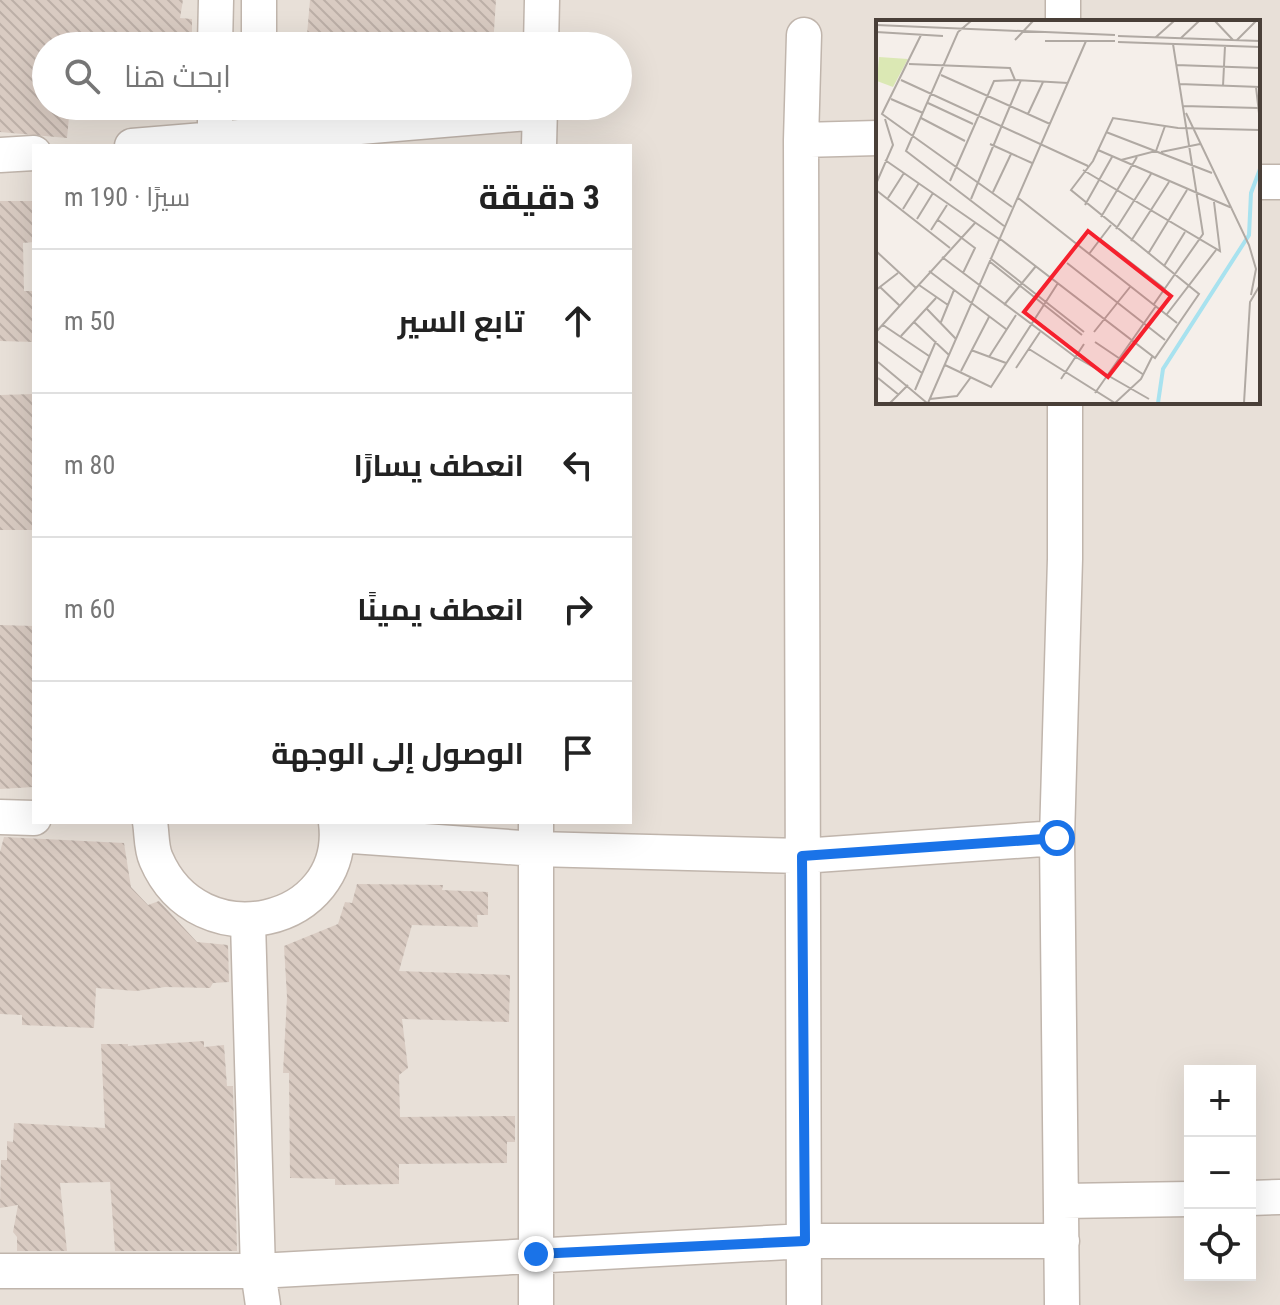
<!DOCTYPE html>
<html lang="ar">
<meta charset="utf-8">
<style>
:root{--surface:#fff;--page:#f6f6f6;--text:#222;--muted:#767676;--line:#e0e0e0}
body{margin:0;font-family:"Roboto Condensed",Cairo,sans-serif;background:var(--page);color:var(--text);direction:rtl}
.controls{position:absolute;right:24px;bottom:24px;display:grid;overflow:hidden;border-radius:0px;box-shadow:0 8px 32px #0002}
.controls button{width:72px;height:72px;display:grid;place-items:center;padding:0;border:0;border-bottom:2px solid var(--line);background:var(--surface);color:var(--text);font:40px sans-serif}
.stop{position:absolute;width:24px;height:24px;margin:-18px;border:6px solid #1a73e8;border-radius:50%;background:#fff}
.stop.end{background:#1a73e8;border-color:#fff;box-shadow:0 2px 8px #0008}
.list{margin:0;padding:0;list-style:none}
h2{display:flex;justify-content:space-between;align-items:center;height:104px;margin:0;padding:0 32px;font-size:34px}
h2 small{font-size:26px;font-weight:400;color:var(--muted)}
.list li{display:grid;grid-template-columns:52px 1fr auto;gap:24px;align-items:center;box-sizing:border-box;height:144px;padding:0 32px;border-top:2px solid var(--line)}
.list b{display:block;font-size:30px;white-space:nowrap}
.list em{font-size:26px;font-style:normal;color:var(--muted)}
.icon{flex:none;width:44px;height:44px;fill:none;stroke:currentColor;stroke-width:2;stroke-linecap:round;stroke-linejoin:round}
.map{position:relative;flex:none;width:1280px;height:1305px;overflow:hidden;direction:ltr}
.search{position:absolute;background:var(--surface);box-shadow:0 8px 32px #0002;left:32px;top:32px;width:600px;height:88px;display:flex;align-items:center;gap:20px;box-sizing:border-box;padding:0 28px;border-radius:44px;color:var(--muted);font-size:30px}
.panel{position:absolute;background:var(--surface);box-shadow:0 8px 32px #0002;left:32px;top:144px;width:600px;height:680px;border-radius:0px;direction:rtl}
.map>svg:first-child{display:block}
</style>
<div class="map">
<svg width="1280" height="1305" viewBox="0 0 1280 1305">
<defs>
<pattern id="building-back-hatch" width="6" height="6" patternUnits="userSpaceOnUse" patternTransform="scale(2)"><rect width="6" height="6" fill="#d9cbc2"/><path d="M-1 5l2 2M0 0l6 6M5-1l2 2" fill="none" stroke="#bcafa7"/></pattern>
</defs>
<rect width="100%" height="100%" fill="#f5efea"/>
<path fill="#e8e0d8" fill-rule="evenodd" d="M 0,0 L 1280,0 L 1280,1305 L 0,1305 ZM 878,22 L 1258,22 L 1258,402 L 878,402 ZM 46,46 L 618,46 L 618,106 L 46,106 ZM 34,146 L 630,146 L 630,822 L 34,822 ZM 1190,1071 L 1250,1071 L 1250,1275 L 1190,1275 Z"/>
<path fill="url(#building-back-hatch)" d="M 0,0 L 183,0 L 180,18 L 192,19 L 192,46 L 46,46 L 46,106 L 70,106 L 67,138 L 0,132 Z
M 310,0 L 496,0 L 493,46 L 306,46 Z
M 0,201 L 34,201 L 34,242 L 23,243 L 24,291 L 34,291 L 34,342 L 0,341 Z
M 34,394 L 34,530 L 0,530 L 0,395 Z
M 0,625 L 34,626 L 34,787 L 0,789 Z
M 4,837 L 124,843 L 131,887 L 148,905 L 159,901 L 197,942 L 228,945 L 229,982 L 213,983 L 210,988 L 165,987 L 136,991 L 96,988 L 94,1028 L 22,1025 L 22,1015 L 0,1014 L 0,852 Z
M 357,884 L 443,885 L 442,890 L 488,892 L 488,915 L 477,915 L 478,927 L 412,925 L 399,971 L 510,975 L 509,1022 L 402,1019 L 408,1068 L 399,1075 L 400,1117 L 515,1116 L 515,1142 L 507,1142 L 507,1163 L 399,1164 L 399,1184 L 335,1185 L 335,1179 L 290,1178 L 289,1073 L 283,1073 L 287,997 L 284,946 L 338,924 L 345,902 L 352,903 Z
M 204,1041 L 204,1047 L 224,1045 L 227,1086 L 233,1086 L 237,1251 L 115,1251 L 110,1182 L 60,1183 L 67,1251 L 17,1251 L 17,1237 L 13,1232 L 18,1205 L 0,1208 L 1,1160 L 7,1160 L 7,1141 L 13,1142 L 14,1123 L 105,1128 L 101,1044 L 128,1044 L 128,1046 Z"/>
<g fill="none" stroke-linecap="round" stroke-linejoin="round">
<defs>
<path id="minor" d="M 1063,22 L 1063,0
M 215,46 L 216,0
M 259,46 L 259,0
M 541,46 L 542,0
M 801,140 L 878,138
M 132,146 L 540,112
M 215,146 L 215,106
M 257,146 L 258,106
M 539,146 L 540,106
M 0,155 L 34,153
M 1258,182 L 1280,182
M 0,817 L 34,818
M 150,822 C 152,834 151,848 156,859 C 199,960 349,925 336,822
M 536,822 L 536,1305
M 338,835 L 536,849 L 802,856 L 1057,838
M 248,922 L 258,1271 L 263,1305
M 1250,1198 L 1280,1197
M 1063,1201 L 1190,1199
M 0,1271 L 258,1271 L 805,1241 L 1062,1241
M 804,1305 L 801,140 L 804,35
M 1062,1305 L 1057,838 L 1065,559 L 1065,402"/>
</defs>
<use href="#minor" stroke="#c0b5ac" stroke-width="37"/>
<use href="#minor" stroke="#fff" stroke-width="34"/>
</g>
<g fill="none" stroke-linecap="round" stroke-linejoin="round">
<path stroke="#1a73e8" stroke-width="10" d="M 536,1254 L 805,1241 L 802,856 L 1057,838"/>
</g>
<g transform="translate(876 20)">
<rect width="384" height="384" fill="#f5efea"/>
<path d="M 3,37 L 32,39 L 17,67 L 1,61 Z" fill="#dbe8b4"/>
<path fill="none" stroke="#a8e2ef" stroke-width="4" d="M 282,383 L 287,349 L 373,215 L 375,173 L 384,149"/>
<path fill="none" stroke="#b0a9a3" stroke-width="2" d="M 95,1 L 82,12 L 30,131 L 128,206M 339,1 L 357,20M 0,5 L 239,15M 0,12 L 67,16M 45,15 L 6,94 L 136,187M 242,16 L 384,21M 280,17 L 298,1M 305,18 L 323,1M 139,20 L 157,1M 361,20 L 380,1M 169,21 L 239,21M 242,22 L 384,27M 33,44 L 134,48 L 139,60 L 192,63M 300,45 L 384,48M 65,55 L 174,104M 25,60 L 212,146M 303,64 L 384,67M 347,66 L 349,26M 380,67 L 384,102M 15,79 L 47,93M 52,83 L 97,104M 307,86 L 382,88M 310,93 L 373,225 L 380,249 L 375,275M 152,94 L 167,62M 45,98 L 89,121M 230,112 L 336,153M 114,124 L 156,143M 222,130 L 356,188M 285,132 L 324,124M 9,140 L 123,219M 245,140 L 280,131 L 289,106M 207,150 L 344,231 L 338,182M 74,161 L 118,61 L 139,60M 0,164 L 17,125 L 9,99M 0,170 L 74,228M 117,172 L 135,134M 141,177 L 301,303M 12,178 L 28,153M 95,179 L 145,60M 209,185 L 236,137M 27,189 L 43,163M 225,197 L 261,137M 41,199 L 57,173M 62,200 L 99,228 L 87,253M 240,209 L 275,154M 55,210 L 71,185M 123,218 L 279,338 L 323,274 L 195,170 L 217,141 L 237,98 L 302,108 L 384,110M 224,219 L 289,269M 255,221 L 293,162M 0,231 L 40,268M 213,234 L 235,205M 272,234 L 311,170M 66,237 L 198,336 L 273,379M 114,238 L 208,312M 113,241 L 206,315M 191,243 L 289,320M 288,246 L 309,212M 53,251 L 130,309M 43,265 L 72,285M 4,267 L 24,286M 0,270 L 22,253M 278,284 L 327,214 L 297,24M 128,285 L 160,246M 51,289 L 80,319M 291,294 L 340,230M 38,302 L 73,335M 65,302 L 78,270M 7,305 L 53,336M 0,312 L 99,203M 218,312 L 254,267M 25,316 L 60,278M 0,320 L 46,353M 219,322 L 268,355M 153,329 L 239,383 L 265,359 L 276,337M 95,330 L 130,343M 113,337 L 140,295M 2,342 L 51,383M 69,345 L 115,367 L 182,263M 140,348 L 164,312M 85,351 L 113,297M 2,358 L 23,375M 185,359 L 208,324M 39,370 L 60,321M 219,373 L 280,286M 54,379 L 81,376 L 95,357M 14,383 L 32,365M 52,383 L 210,21M 368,383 L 374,282 L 384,265"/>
<path fill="#f6202d" fill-opacity="0.15" stroke="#f6202d" stroke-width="4" d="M 212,211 L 295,276 L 232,357 L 148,292 Z"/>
<rect width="384" height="384" fill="none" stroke="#493f38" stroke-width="4"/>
</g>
</svg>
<div class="controls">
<button>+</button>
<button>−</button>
<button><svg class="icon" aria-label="locate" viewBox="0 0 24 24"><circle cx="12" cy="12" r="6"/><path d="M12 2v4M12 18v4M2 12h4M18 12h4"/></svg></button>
</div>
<div class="stop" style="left:1057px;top:838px"></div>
<div class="stop end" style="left:536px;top:1254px"></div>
<div class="search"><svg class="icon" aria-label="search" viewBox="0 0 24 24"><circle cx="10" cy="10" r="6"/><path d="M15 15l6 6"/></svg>ابحث هنا</div>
<section class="panel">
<h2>3 دقيقة<small>سيرًا · 190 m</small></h2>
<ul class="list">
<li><svg class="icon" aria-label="ahead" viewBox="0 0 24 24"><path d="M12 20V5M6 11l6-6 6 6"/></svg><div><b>تابع السير</b></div><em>50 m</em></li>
<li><svg class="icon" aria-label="left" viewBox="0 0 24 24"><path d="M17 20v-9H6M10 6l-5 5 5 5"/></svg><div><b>انعطف يسارًا</b></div><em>80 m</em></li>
<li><svg class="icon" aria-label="right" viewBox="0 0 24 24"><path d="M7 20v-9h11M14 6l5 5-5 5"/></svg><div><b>انعطف يمينًا</b></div><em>60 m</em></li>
<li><svg class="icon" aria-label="arrive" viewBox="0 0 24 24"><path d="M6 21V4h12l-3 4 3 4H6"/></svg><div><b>الوصول إلى الوجهة</b></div></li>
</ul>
</section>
</div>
